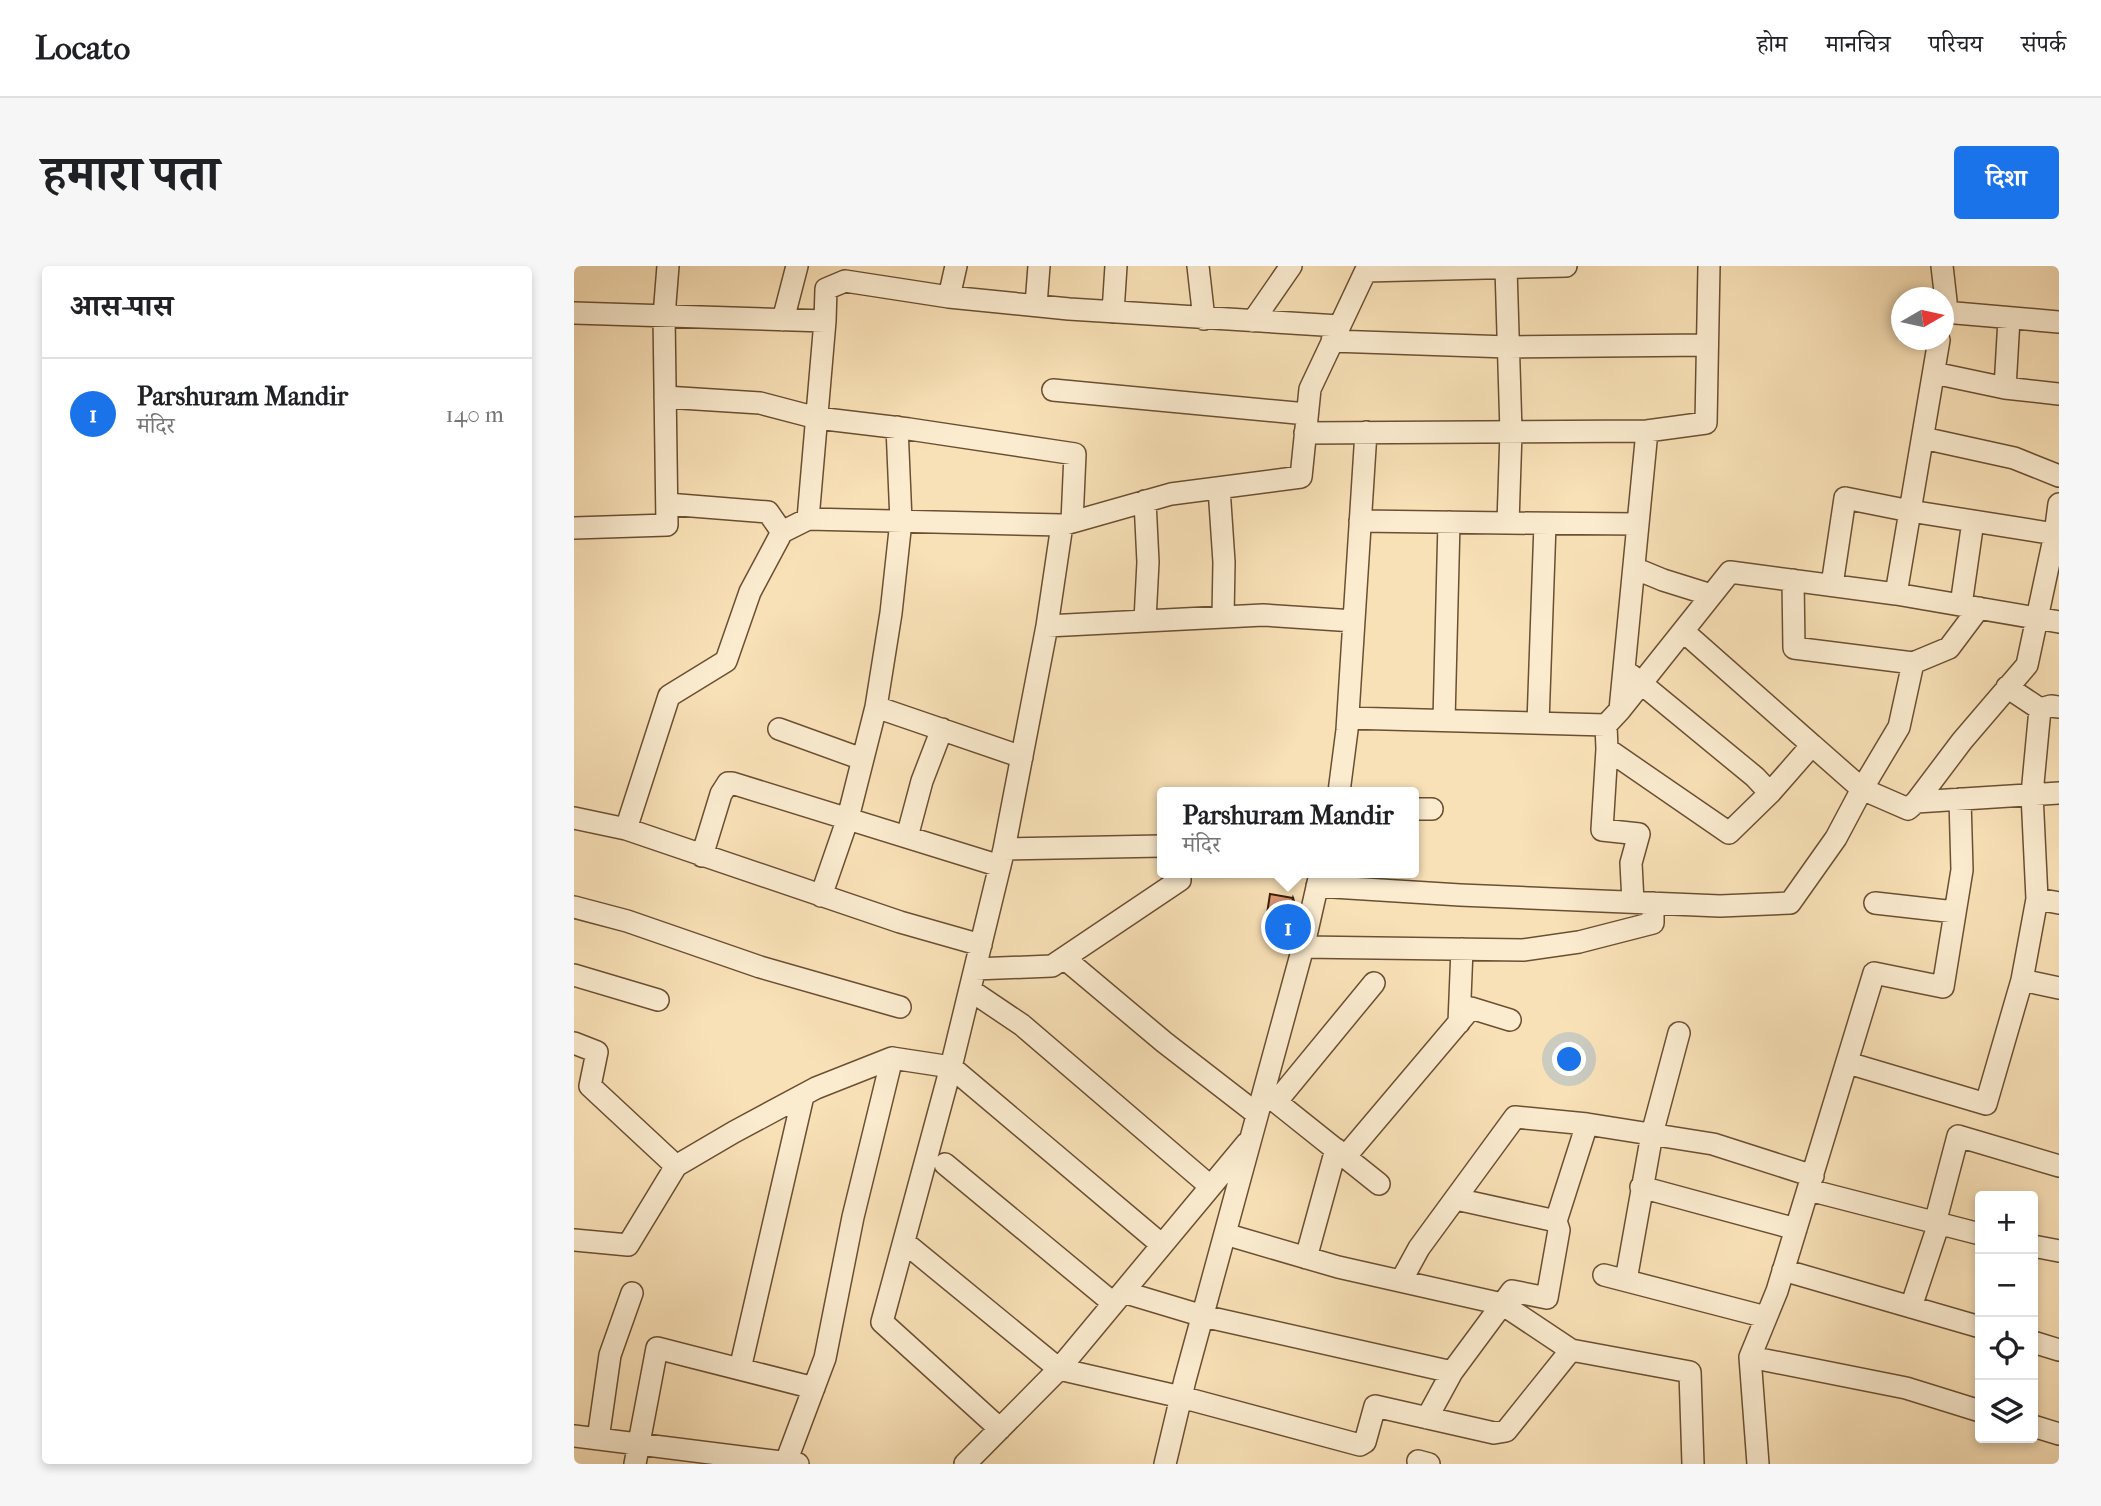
<!DOCTYPE html>
<html lang="hi">
<meta charset="utf-8">
<style>
:root{--surface:#fff;--page:#f6f6f6;--text:#202124;--muted:#757577;--line:#e0e0e0;--accent:#1a73e8}
body{margin:0;font-family:"IM FELL French Canon","Noto Serif Devanagari",serif;background:var(--page);color:var(--text)}
.controls{position:absolute;right:21px;bottom:21px;display:grid;overflow:hidden;border-radius:7px;box-shadow:0 4px 10px #0003}
.controls button{width:63px;height:63px;display:grid;place-items:center;padding:0;border:0;border-bottom:2px solid var(--line);background:var(--surface);color:var(--text);font:35px sans-serif}
.compass{position:absolute;left:1317px;top:21px;width:63px;height:63px;border-radius:50%;background:var(--surface);box-shadow:0 4px 10px #0003;rotate:81deg}
.you{position:absolute;left:996px;top:794px;width:24px;height:24px;margin:-18px;border:5px solid #fff;border-radius:50%;background:#1a73e8;box-shadow:0 0 0 10px #1a73e833}
.badge{display:grid;place-items:center;width:46px;height:46px;border-radius:50%;background:var(--accent);color:#fff;font-size:23px;font-weight:700}
.pin{position:absolute;translate:-50% -50%;border:4px solid #fff;box-shadow:0 2px 7px #0006}
.popup{position:absolute;left:583px;top:521px;width:262px;height:91px;box-sizing:border-box;display:grid;place-content:center;border-radius:7px;background:var(--surface);filter:drop-shadow(0 2px 5px #0005);font-size:23px;white-space:nowrap;color:var(--muted)}
.popup b{font-size:26px;color:var(--text)}
.popup::after{content:'';position:absolute;left:50%;top:100%;margin-left:-14px;border:14px solid transparent;border-top-color:var(--surface)}
.list{margin:0;padding:0;list-style:none}
h2{display:flex;justify-content:space-between;align-items:center;height:91px;margin:0;padding:0 28px;font-size:30px}
h2 small{font-size:23px;font-weight:400;color:var(--muted)}
.list li{display:grid;grid-template-columns:46px 1fr auto;gap:21px;align-items:center;box-sizing:border-box;height:112px;padding:0 28px;border-top:2px solid var(--line)}
.list b{display:block;font-size:26px;white-space:nowrap}
.list p{margin:0;font-size:23px;white-space:nowrap;color:var(--muted)}
.list em{font-size:23px;font-style:normal;color:var(--muted)}
.icon{flex:none;width:38px;height:38px;fill:none;stroke:currentColor;stroke-width:2;stroke-linecap:round;stroke-linejoin:round}
.map{position:relative;flex:none;width:1485px;height:1198px;overflow:hidden;border-radius:7px}
header{display:flex;align-items:center;gap:42px;box-sizing:border-box;height:98px;padding:0 35px;background:var(--surface);border-bottom:2px solid var(--line)}
header strong{font-size:33px}
nav{display:flex;gap:38px;margin-inline-start:auto;font-size:24px}
.intro{display:flex;align-items:center;justify-content:space-between;box-sizing:border-box;height:168px;padding:0 42px}
h1{margin:0;font-size:49px}
.button{padding:18px 32px;border-radius:7px;background:var(--accent);color:#fff;font-size:24px;font-weight:700}
main{display:flex;gap:42px;padding:0 42px}
aside{flex:1;background:var(--surface);border-radius:7px;box-shadow:0 4px 10px #0003}
.map>svg:first-child{display:block}
</style>
<header>
<strong>Locato</strong>
<nav><a>होम</a><a>मानचित्र</a><a>परिचय</a><a>संपर्क</a></nav>
</header>
<div class="intro"><h1>हमारा पता</h1><a class="button">दिशा</a></div>
<main>
<aside>
<h2>आस-पास<small></small></h2>
<ul class="list">
<li><span class="badge">1</span><div><b>Parshuram Mandir</b><p>मंदिर</p></div><em>140 m</em></li>
</ul>
</aside>
<div class="map">
<svg width="1485" height="1198" viewBox="0 0 1485 1198">
<rect width="100%" height="100%" fill="#f9e1b7"/>
<filter id="stains"><feTurbulence type="fractalNoise" baseFrequency=".00286" numOctaves="4"/><feColorMatrix values="0 0 0 0 .2 0 0 0 0 .09 0 0 0 0 .02 0 0 0 .5 -.17"/></filter>
<radialGradient id="worn" r=".72"><stop offset=".6" stop-color="#630" stop-opacity="0"/><stop offset="1" stop-color="#630" stop-opacity=".3"/></radialGradient>
<g fill="none" stroke-linecap="round" stroke-linejoin="round">
<defs>
<path id="minor" d="M 624,0 L 630,53
M 1368,0 L 1372,35 L 1370,49
M 932,2 L 937,166 L 934,257 L 1064,258
M 792,5 L 992,0
M 375,31 L 382,0
M 462,39 L 465,0
M 539,46 L 542,0
M 1370,46 L 1485,56
M 0,47 L 251,55 L 252,23 L 271,15 L 375,31 L 495,43 L 765,60
M 209,54 L 223,0
M 251,55 L 234,253 L 488,259 L 597,228 L 727,211 L 736,123 L 794,0
M 679,55 L 717,0
M 758,75 L 934,81 L 1133,79
M 1360,107 L 1431,122 L 1485,128
M 1431,122 L 1435,53
M 479,124 L 733,148
M 91,131 L 186,137 L 243,152 L 335,163 L 501,188 L 498,256
M 731,167 L 1073,165 L 1132,157 L 1135,0
M 1349,172 L 1440,192 L 1485,210
M 645,222 L 650,296 L 649,351
M 571,235 L 574,296 L 571,354
M 93,238 L 194,246 L 208,266
M 786,255 L 934,257
M 0,262 L 93,259 L 90,50 L 94,0
M 1060,302 L 1089,314 L 1137,329
M 1219,314 L 1220,382 L 1339,397
M 1258,319 L 1271,232 L 1336,245 L 1365,74
M 1322,328 L 1336,245 L 1481,268 L 1485,238
M 1387,339 L 1399,255
M 473,360 L 488,259
M 1109,365 L 1238,479
M 1057,409 L 1181,511 L 1196,527
M 1433,421 L 1466,443 L 1477,440 L 1485,441
M 302,441 L 448,491
M 1046,444 L 1156,306 L 1322,328 L 1485,356
M 774,452 L 1032,459 L 1046,444 L 1073,165
M 870,454 L 875,256
M 964,457 L 971,258
M 1032,459 L 1033,483 L 1155,567 L 1196,527 L 1238,479 L 1288,523 L 1334,543 L 1342,536 L 1485,527
M 205,463 L 288,493
M 1033,483 L 1028,564 L 1065,568 L 1057,597 L 1059,636
M 765,526 L 773,464 L 792,166
M 1342,536 L 1388,475 L 1453,399 L 1481,268 L 1485,268
M 840,543 L 858,543
M 0,552 L 52,563 L 95,430 L 152,395 L 176,326 L 208,266 L 234,253
M 52,563 L 326,656 L 407,679
M 333,571 L 348,515 L 368,463
M 430,583 L 473,360 L 689,349 L 780,355
M 128,590 L 147,528 L 154,517 L 158,517 L 426,600
M 743,620 L 886,629 L 1146,640 L 1216,637 L 1262,572 L 1288,523 L 1325,461 L 1339,397 L 1375,382 L 1405,342
M 247,630 L 274,552 L 302,441 L 317,347 L 327,255 L 323,161
M 1463,633 L 1485,637
M 1301,637 L 1381,646
M 0,641 L 53,655 L 186,701 L 326,741
M 729,681 L 949,684 L 1005,676 L 1079,657 L 1079,637
M 490,692 L 590,776 L 683,848
M 401,703 L 478,700 L 606,614 L 605,607
M 0,709 L 84,734
M 1448,714 L 1485,722
M 396,724 L 448,759 L 636,920
M 885,757 L 888,683
M 0,777 L 23,786 L 16,820 L 102,900
M 1274,797 L 1412,838 L 1448,714 L 1463,633 L 1458,528 L 1466,443
M 691,827 L 805,918
M 702,836 L 800,717
M 771,891 L 897,742 L 936,754
M 371,898 L 539,1037
M 1067,921 L 1222,963
M 1235,924 L 1406,968
M 882,933 L 982,955 L 1013,858
M 1361,957 L 1384,870 L 1485,900
M 651,968 L 764,1001 L 928,1038 L 997,1084 L 1116,1106 L 1119,1198
M 0,974 L 54,979 L 102,900 L 160,866 L 242,822 L 318,792 L 377,801 L 430,583 L 588,580
M 330,976 L 485,1103 L 673,877
M 1459,980 L 1485,985
M 732,992 L 762,883
M 1209,1004 L 1406,1061
M 1030,1009 L 1192,1051
M 1052,1014 L 1078,868 L 1105,767
M 827,1015 L 845,982 L 941,851 L 1013,858 L 1139,878 L 1239,910
M 549,1026 L 629,1050 L 878,1106
M 1337,1041 L 1365,957
M 1459,1076 L 1485,1084
M 1176,1091 L 1332,1122 L 1406,1145
M 166,1103 L 229,830
M 853,1152 L 878,1106 L 938,1025 L 973,1032 L 985,964 L 982,955
M 1459,1160 L 1485,1168
M 426,1163 L 308,1056 L 377,801 L 588,979
M 0,1170 L 224,1198
M 24,1173 L 36,1089 L 58,1027
M 844,1195 L 855,1198
M 212,1196 L 251,1092 L 279,951 L 318,792
M 61,1198 L 83,1082 L 240,1122
M 391,1198 L 485,1103 L 607,1131 L 786,1179 L 791,1176 L 801,1140 L 920,1167 L 932,1165 L 997,1084
M 591,1198 L 611,1114 L 731,674 L 746,608
M 1184,1198 L 1176,1091 L 1203,1025 L 1300,707 L 1369,721 L 1388,604 L 1386,533"/>
</defs>
<use href="#minor" stroke="#6b4f32" stroke-width="24"/>
<use href="#minor" stroke="#fbecd0" stroke-width="21"/>
</g>
<path fill="#bf8465" stroke="#3c1e06" stroke-width="2" d="M 724,646 L 717,677 L 696,675 L 691,661 Z"/>
<path fill="#9b6b53" stroke="#3c1e06" stroke-width="2" d="M 719,632 L 724,646 L 717,677 L 711,663 Z"/>
<path fill="#de9976" stroke="#3c1e06" stroke-width="2" d="M 696,628 L 719,632 L 711,663 L 691,661 Z"/>
<rect width="100%" height="100%" filter="url(#stains)"/>
<rect width="100%" height="100%" fill="url(#worn)"/>
</svg>
<div class="controls">
<button>+</button>
<button>−</button>
<button><svg class="icon" aria-label="locate" viewBox="0 0 24 24"><circle cx="12" cy="12" r="6"/><path d="M12 2v4M12 18v4M2 12h4M18 12h4"/></svg></button>
<button><svg class="icon" aria-label="layers" viewBox="0 0 24 24"><path d="M12 4l9 5-9 5-9-5zM3 14l9 5 9-5"/></svg></button>
</div>
<svg class="compass" viewBox="-18 -18 36 36"><path d="M0-13l5 13h-10z" fill="#e53935"/><path d="M0 13l5-13h-10z" fill="#757577"/></svg>
<div class="you"></div>
<div class="pin badge" style="left:714px;top:661px">1</div>
<div class="popup"><b>Parshuram Mandir</b>मंदिर</div>
</div>
</main>
